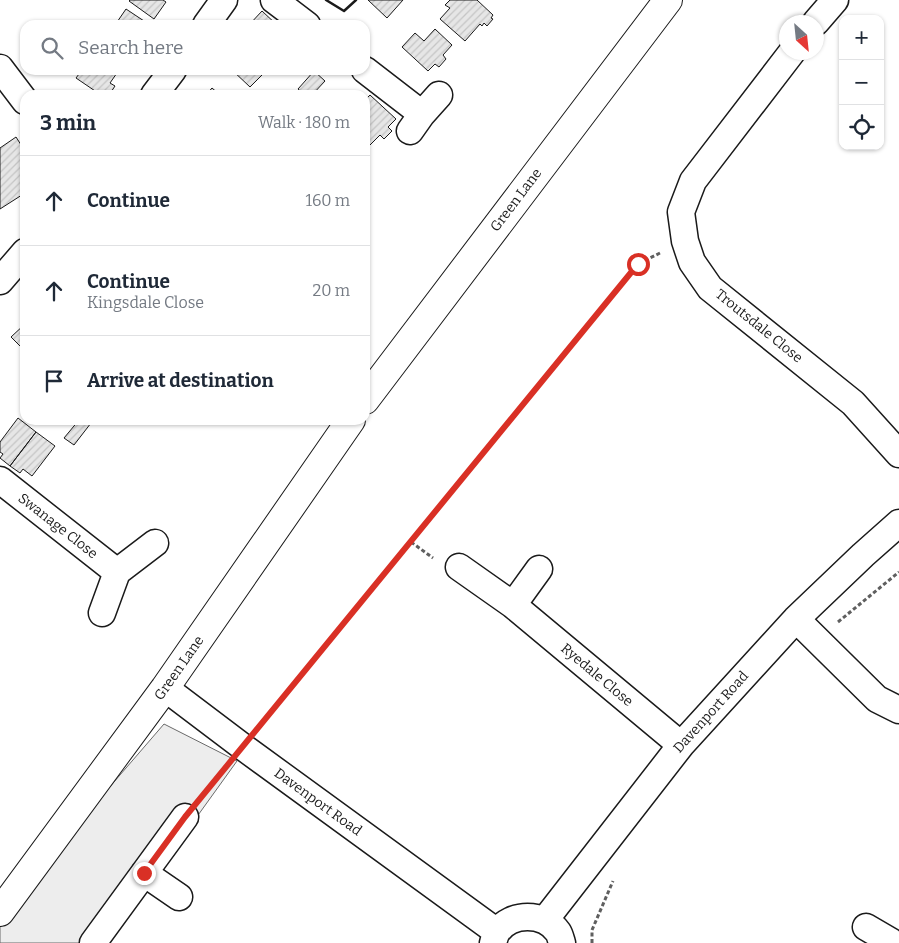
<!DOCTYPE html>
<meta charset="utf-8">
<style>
:root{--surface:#fff;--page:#f2f2f3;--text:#1f2937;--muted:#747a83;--line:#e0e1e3}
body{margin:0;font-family:Bitter,serif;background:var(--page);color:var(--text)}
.controls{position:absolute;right:15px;top:15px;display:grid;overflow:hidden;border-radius:10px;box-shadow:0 1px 4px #0004}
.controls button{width:45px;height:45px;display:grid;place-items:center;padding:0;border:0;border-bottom:1px solid var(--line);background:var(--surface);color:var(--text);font:25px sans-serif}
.compass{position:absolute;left:779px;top:15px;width:45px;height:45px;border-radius:50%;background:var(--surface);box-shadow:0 1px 4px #0004;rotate:153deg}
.stop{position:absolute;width:15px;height:15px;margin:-11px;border:4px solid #d93025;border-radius:50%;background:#fff}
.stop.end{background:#d93025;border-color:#fff;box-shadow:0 1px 5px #0008}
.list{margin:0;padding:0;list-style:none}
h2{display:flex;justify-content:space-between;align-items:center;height:65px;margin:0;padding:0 20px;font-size:21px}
h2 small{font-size:16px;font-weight:400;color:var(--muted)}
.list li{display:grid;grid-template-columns:32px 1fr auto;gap:15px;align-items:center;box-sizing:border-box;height:90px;padding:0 20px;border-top:1px solid var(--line)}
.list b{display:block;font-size:19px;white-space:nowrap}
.list p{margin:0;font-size:16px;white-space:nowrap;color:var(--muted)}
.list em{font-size:16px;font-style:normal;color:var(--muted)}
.icon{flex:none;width:28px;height:28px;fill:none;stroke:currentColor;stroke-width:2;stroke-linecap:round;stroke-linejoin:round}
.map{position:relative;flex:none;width:899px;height:943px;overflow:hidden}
.search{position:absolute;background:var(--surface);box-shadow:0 1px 4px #0004;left:20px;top:20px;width:350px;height:55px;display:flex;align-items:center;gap:12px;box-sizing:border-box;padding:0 18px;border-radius:15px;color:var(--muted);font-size:19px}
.panel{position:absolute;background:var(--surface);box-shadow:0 1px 4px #0004;left:20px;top:90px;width:350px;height:335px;border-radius:15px}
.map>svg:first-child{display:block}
</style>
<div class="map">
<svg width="899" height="943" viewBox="0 0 899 943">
<defs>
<pattern id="building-hatch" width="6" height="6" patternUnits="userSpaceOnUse" patternTransform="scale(1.25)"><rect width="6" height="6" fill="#e6e6e6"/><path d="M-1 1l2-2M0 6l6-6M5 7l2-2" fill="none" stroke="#c5c5c5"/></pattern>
</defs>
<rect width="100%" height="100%" fill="#fff"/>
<path fill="#ededed" stroke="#6a6a6a" d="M 164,724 L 237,761 L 106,943 L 0,943 L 0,914 Z"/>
<path fill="url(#building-hatch)" stroke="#1a1a1a" d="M 130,0 L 163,0 L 166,2 L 154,19 L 129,1 Z
M 368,0 L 403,0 L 387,18 Z
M 450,0 L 477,0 L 493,15 L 491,18 L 493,19 L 487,26 L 484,23 L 482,26 L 480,24 L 465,41 L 440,19 L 450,8 L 445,5 Z
M 126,9 L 150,25 L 115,25 Z
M 262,11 L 277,25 L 249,25 Z
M 435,29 L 452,45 L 443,55 L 446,59 L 439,67 L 435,64 L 428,71 L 402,47 L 415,33 L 424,41 Z
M 82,70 L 119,70 L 110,83 L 115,86 L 109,95 L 101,95 L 76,78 Z
M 232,70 L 267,70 L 250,87 Z
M 314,71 L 325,81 L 312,95 L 305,95 L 298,89 Z
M 212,88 L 220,95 L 206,95 Z
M 370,95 L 396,119 L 388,127 L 392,131 L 384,139 L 380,135 L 370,145 L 365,141 L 365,100 Z
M 16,137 L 25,151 L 25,193 L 0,209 L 0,148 Z
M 25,324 L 25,351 L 11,337 Z
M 18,418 L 36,432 L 10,466 L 0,458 L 3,454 L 0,452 L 0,442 Z
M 79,420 L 87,420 L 91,423 L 74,445 L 64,438 Z
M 36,432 L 55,446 L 32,476 L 23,469 L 20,473 L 10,466 Z"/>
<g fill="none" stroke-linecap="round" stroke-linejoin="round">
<defs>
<path id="minor" d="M 274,0 L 307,25
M 816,22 L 835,0
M 206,25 L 224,0
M 792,52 L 693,181 L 681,212 L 685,241 L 692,262 L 710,288 L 853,403 L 899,454
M 0,68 L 25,101
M 365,70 L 422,114
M 154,95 L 173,70
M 410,131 L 422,114 L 439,95
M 0,281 L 25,252
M 0,480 L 117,572
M 459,567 L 513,605 L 681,745
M 513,605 L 539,569
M 102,613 L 117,572 L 155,543
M 796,619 L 877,699 L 899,710
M 165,688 L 243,747 L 497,932
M 144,873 L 179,897
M 545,920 L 681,745 L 796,619 L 863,555 L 899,523
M 866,927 L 890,941
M 93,943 L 185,817
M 493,943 C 494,940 495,935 497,932 C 511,912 544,912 558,932 C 560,935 561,940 562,943"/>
<path id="secondary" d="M 365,400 L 668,0
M 0,912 L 165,688 L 351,420"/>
</defs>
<use href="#minor" stroke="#1a1a1a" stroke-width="29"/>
<use href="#secondary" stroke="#1a1a1a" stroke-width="30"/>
<path stroke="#5f5f5f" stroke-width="3" stroke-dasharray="4 2.5" stroke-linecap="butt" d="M 411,542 L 433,558
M 838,622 L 899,572
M 260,726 L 638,264 L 660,253
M 203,795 L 225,769
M 592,943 L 592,930 L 613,881"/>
<use href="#minor" stroke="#fff" stroke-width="26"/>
<use href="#secondary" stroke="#fff" stroke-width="28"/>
<path stroke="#1a1a1a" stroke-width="2.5" d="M 326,0 L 344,11 L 356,0"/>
</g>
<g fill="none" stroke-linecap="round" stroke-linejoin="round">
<path stroke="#d93025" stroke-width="6" d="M 144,873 L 185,817 L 638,264"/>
</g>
<g text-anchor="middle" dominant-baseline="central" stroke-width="4" stroke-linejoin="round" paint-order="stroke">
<g font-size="14" fill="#1a1a1a" stroke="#fff">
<text transform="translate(516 200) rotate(-53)">Green Lane</text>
<text transform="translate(759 326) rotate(39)">Troutsdale Close</text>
<text transform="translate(58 526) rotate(38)">Swanage Close</text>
<text transform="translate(179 668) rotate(-55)">Green Lane</text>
<text transform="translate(597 675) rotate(40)">Ryedale Close</text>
<text transform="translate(711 712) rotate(-48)">Davenport Road</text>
<text transform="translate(318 802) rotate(36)">Davenport Road</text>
</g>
</g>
</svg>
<div class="controls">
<button>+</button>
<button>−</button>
<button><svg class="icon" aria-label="locate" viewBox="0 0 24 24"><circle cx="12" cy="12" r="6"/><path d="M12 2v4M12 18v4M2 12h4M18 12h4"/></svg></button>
</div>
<svg class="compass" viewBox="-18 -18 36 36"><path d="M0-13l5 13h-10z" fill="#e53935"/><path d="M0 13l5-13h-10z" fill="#747a83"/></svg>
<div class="stop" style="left:638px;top:264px"></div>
<div class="stop end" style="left:144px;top:873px"></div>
<div class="search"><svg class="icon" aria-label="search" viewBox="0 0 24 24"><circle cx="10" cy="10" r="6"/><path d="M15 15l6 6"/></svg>Search here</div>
<section class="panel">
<h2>3 min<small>Walk · 180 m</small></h2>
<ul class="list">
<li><svg class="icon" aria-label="ahead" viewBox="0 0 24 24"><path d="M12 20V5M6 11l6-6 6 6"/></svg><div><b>Continue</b></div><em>160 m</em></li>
<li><svg class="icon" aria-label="ahead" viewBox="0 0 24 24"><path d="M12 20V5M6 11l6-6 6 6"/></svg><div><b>Continue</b><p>Kingsdale Close</p></div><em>20 m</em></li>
<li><svg class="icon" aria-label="arrive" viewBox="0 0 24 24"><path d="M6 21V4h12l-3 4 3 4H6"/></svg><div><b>Arrive at destination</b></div></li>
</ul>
</section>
</div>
